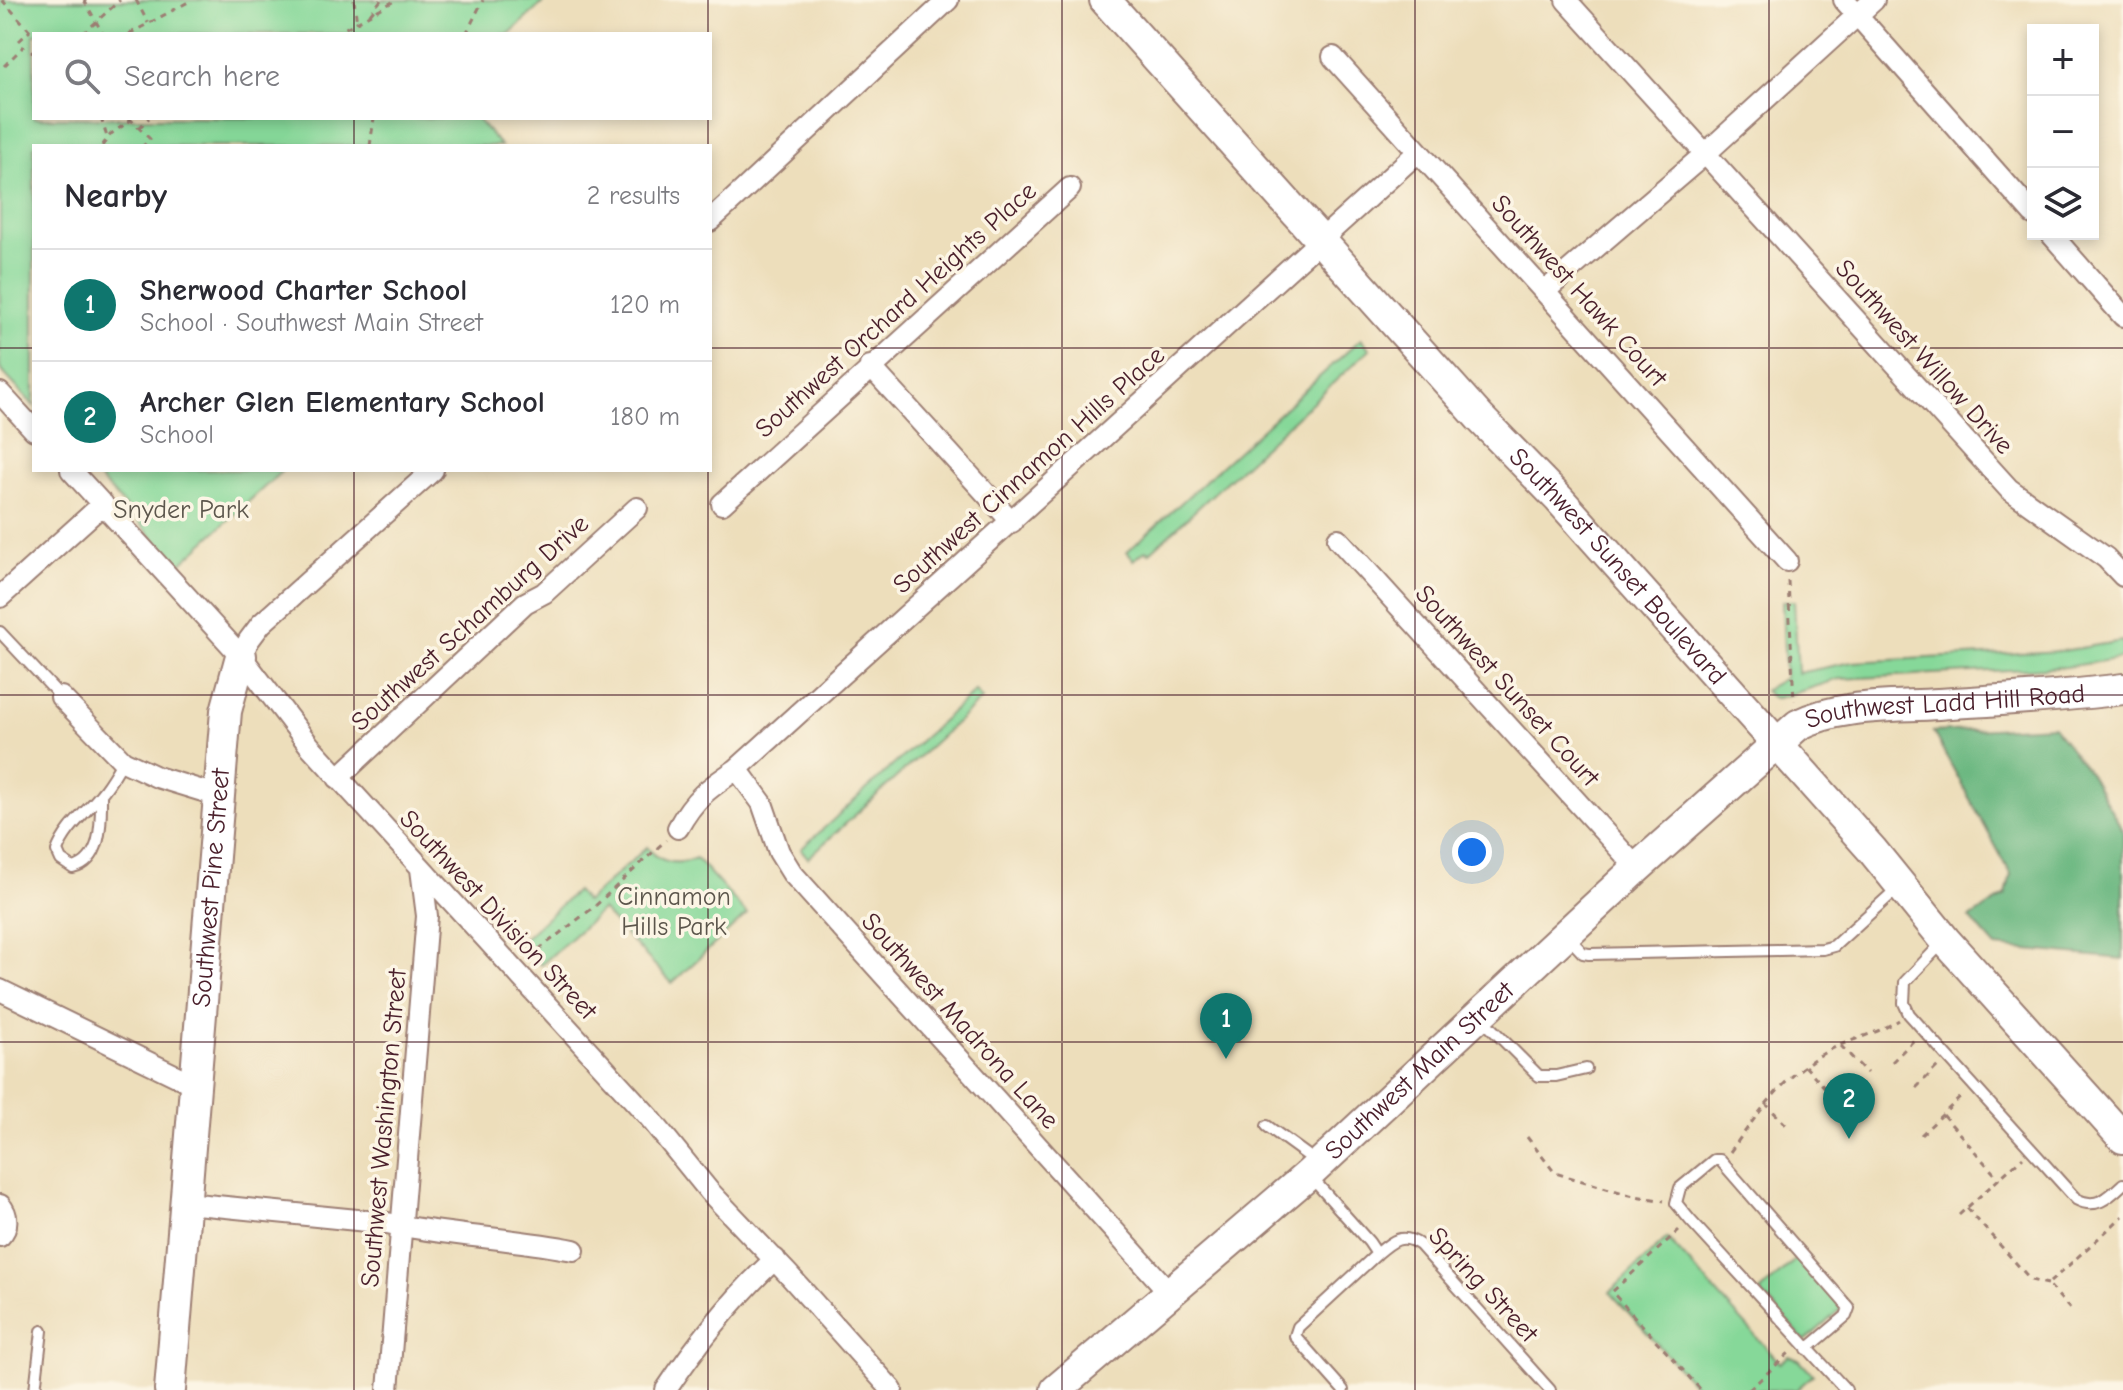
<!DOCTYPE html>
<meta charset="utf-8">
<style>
:root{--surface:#fff;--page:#f2f2f3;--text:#2b2b33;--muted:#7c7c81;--line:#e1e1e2;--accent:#0f766e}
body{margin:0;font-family:"Comic Neue",sans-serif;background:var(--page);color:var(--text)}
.controls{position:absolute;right:24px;top:24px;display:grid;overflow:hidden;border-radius:0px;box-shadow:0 4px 12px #0003}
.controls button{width:72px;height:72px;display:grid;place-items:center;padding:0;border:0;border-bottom:2px solid var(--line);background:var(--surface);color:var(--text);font:40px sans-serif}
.you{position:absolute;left:1472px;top:852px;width:28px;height:28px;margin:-20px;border:6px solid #fff;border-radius:50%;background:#1a73e8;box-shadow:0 0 0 12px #1a73e833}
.badge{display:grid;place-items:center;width:52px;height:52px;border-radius:50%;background:var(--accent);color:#fff;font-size:26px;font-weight:700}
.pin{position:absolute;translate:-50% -66px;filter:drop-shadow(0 2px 4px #0008)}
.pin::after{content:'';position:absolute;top:42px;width:28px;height:24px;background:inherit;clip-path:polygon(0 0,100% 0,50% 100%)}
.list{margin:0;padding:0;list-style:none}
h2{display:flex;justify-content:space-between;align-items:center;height:104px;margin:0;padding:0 32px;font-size:34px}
h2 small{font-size:26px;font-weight:400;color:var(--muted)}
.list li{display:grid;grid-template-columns:52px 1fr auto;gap:24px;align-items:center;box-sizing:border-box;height:112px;padding:0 32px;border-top:2px solid var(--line)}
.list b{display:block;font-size:30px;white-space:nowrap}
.list p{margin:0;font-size:26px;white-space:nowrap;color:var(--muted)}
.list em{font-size:26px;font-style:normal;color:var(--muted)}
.icon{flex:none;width:44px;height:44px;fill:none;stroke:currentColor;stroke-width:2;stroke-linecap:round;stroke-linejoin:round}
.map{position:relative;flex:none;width:2123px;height:1390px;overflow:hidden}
.search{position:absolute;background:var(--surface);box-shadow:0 4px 12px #0003;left:32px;top:32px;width:680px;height:88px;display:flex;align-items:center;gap:20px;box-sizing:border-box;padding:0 28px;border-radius:0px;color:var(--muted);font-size:30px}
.panel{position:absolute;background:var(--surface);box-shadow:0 4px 12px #0003;left:32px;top:144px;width:680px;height:328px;border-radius:0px}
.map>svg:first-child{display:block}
</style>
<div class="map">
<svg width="2123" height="1390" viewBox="0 0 2123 1390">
<rect width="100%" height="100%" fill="#fcf5e5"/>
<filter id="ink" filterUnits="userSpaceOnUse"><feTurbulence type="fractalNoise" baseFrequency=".0125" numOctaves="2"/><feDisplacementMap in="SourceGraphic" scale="16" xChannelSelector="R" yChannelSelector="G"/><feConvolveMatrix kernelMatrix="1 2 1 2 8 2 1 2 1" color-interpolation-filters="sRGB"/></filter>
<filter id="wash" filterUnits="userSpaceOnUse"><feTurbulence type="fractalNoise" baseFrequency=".006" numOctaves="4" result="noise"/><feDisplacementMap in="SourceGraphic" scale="32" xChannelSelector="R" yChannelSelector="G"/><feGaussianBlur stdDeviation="1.8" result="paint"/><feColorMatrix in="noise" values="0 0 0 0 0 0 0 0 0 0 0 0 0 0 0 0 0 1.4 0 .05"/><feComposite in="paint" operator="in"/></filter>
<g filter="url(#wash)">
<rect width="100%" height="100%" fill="#eddebb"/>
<path fill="#86d899" stroke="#687c62" stroke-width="2" d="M 0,0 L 546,0 L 509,34 L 34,34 L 34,118 L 476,118 L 501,146 L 34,146 L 34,406 L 0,369 Z
M 1361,339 L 1370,349 L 1149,553 L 1146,550 L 1134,560 L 1127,552 Z
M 92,470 L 283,470 L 175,569 L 163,549 Z
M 1782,601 L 1794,601 L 1798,673 L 1852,662 L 2062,651 L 2123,641 L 2123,658 L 2066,667 L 1840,679 C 1827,682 1781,699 1774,698 C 1769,696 1768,694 1764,690 L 1785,678 Z
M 975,691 L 982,699 L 808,858 L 801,849 Z
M 647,847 C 660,863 677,866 696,858 L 747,914 L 672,983 L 602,910 L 541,965 L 520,942 L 576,891 L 586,902 Z
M 1667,1238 L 1780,1363 L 1789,1356 L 1799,1360 L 1813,1375 L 1796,1390 L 1699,1390 L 1610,1292 Z
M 1797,1258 L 1842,1308 L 1805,1341 L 1760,1292 Z"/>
<path fill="#6cb881" stroke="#5b6c56" stroke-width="2" d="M 2053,726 L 2090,774 L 2123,830 L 2123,959 L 1996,947 L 1970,918 L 2006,895 L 2011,874 L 1933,732 Z"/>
</g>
<g filter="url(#ink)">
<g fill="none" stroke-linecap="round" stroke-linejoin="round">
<defs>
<path id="lane" d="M 0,632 L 61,697
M 101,796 C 101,820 103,861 73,868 L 61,860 L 57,851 C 66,827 86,813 101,794 C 110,784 116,772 123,761
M 1569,938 L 1583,953 L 1589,954 L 1823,949 L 1834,946 L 1899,887
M 1943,942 L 1905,982 L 1904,1003 L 1909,1014 L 2076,1199 C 2096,1210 2108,1198 2123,1184
M 1480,1017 L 1539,1076 L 1556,1076 L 1586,1069
M 1267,1126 L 1318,1163
M 1310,1176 L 1369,1242 L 1377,1254 L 1298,1327 L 1295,1336 L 1343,1390
M 1377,1254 C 1392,1241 1402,1232 1420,1245 L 1550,1390
M 1807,1349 L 1846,1316 L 1849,1308 L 1720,1160 L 1714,1160 L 1680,1188 L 1676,1203 L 1690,1220 L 1846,1390
M 35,1390 L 42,1331"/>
<path id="street" d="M 1566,0 L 2009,489 L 2106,558 L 2123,576
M 1844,0 L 2033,214
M 1333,57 L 1787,561
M 710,221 L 948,0
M 2051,234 L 2123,316
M 1545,291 L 1705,154 L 1874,0
M 870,366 L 1012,522
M 0,393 L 34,430
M 71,470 L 241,656 L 309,745 L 649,1117 L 709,1191 L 788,1274 L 892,1390
M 722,504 L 1070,188
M 1338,539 L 1637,868
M 0,597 L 103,504
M 241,656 L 249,640 L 261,624 L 433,470
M 61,697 L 123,761 L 157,777 L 219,796
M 737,769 L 762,803 L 779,852 L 792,873 L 1170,1293
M 338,778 L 525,603 L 544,593 L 637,508
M 678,828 C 695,797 709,788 737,769 L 1418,152
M 0,990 L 195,1085
M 186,1203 L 387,1223 C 448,1236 512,1238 574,1250
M 0,1205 C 8,1214 9,1227 0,1236
M 388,1390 L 427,916 L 421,869
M 666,1390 C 698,1342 732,1299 775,1259"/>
<g id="secondary">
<path id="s1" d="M 1105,0 L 1480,418 L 1559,499 L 1872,850 L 1945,940 L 2123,1138"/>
<path id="s2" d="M 170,1390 L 226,711 L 241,656"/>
<path id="s3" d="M 1056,1390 L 1308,1175 L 1637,868 L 1798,725 C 1840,704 1892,707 1938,704 C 2000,700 2061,697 2123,689"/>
</g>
</defs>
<use href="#lane" stroke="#9c7e73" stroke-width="14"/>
<use href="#street" stroke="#9c7e73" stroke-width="24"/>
<use href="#secondary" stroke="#9c7e73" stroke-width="34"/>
<path stroke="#9c7e73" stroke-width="3" stroke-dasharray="6 6" stroke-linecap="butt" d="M 2,0 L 34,35
M 84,0 L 103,34
M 136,0 L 148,23
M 354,0 L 357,24
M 370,14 L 381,0
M 83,34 L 120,0
M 129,34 L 192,0
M 335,34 L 396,0
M 466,34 L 483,0
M 19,41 L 30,31
M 31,53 L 34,51
M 4,66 L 24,46
M 101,118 L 107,137
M 129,118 L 150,139 L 143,146
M 139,128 L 149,118
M 102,146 L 111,134 L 131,120
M 370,146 L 374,118
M 1788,581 L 1794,701
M 529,957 L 594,907 L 666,840
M 1841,1046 L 1867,1073
M 1892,1062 L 1915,1039
M 1805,1066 L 1829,1092
M 1916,1088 L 1939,1065
M 1765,1103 L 1789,1128
M 1943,1115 L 1999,1179
M 1921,1135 L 1962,1096
M 1527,1137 L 1555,1173 L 1630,1195 L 1664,1201
M 1730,1152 C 1757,1115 1783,1076 1824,1053 C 1848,1039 1876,1035 1899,1020
M 1967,1208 L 2031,1280 L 2048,1284
M 1959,1215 L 2023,1157
M 1679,1230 L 1612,1292 L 1701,1390
M 2070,1309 L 2048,1284 L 2123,1216
M 1749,1390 L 1790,1352"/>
<use href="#lane" stroke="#fff" stroke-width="10"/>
<use href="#street" stroke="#fff" stroke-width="20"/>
<use href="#secondary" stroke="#fff" stroke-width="30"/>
</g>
</g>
<path fill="none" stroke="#4a1f2b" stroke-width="2" stroke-opacity="0.55" d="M 354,0 L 354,34M 708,0 L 708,34M 1062,0 L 1062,1390M 1415,0 L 1415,1390M 1769,0 L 1769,1390M 354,118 L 354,146M 708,118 L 708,146M 0,348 L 34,348M 710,348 L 2123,348M 354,470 L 354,1390M 708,470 L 708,1390M 0,695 L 2123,695M 0,1042 L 2123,1042"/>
<g text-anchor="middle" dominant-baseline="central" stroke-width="7" stroke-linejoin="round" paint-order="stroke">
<g font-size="26" fill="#4a1f2b" stroke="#fcf5e5">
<text transform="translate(1579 291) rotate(48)">Southwest Hawk Court</text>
<text transform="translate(896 310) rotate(-42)">Southwest Orchard Heights Place</text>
<text transform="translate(1924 357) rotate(48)">Southwest Willow Drive</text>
<text transform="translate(1029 470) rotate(-42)">Southwest Cinnamon Hills Place</text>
<text stroke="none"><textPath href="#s1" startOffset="764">Southwest Sunset Boulevard</textPath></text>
<text transform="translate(470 623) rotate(-42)">Southwest Schamburg Drive</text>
<text transform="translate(1507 686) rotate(48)">Southwest Sunset Court</text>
<text stroke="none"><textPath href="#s3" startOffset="1146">Southwest Ladd Hill Road</textPath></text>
<text stroke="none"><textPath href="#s2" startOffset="504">Southwest Pine Street</textPath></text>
<text transform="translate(498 915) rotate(47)">Southwest Division Street</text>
<text transform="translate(960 1021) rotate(48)">Southwest Madrona Lane</text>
<text stroke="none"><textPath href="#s3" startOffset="484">Southwest Main Street</textPath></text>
<text transform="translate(384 1128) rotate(-85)">Southwest Washington Street</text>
<text transform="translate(1483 1285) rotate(47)">Spring Street</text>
</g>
<g font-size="26" fill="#5c564c" stroke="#fcf5e5">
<text x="181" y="510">Snyder Park</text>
<text x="674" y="897">Cinnamon<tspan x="674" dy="30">Hills Park</tspan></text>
</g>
</g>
</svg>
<div class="controls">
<button>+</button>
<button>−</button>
<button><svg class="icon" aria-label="layers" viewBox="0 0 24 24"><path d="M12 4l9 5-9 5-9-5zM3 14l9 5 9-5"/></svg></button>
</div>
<div class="you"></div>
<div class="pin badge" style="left:1226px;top:1059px">1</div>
<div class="pin badge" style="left:1849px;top:1139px">2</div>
<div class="search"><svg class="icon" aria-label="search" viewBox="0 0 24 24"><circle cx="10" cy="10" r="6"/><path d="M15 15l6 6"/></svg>Search here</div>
<section class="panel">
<h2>Nearby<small>2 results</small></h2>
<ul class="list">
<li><span class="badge">1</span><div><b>Sherwood Charter School</b><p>School · Southwest Main Street</p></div><em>120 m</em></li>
<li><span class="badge">2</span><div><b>Archer Glen Elementary School</b><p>School</p></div><em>180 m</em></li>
</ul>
</section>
</div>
